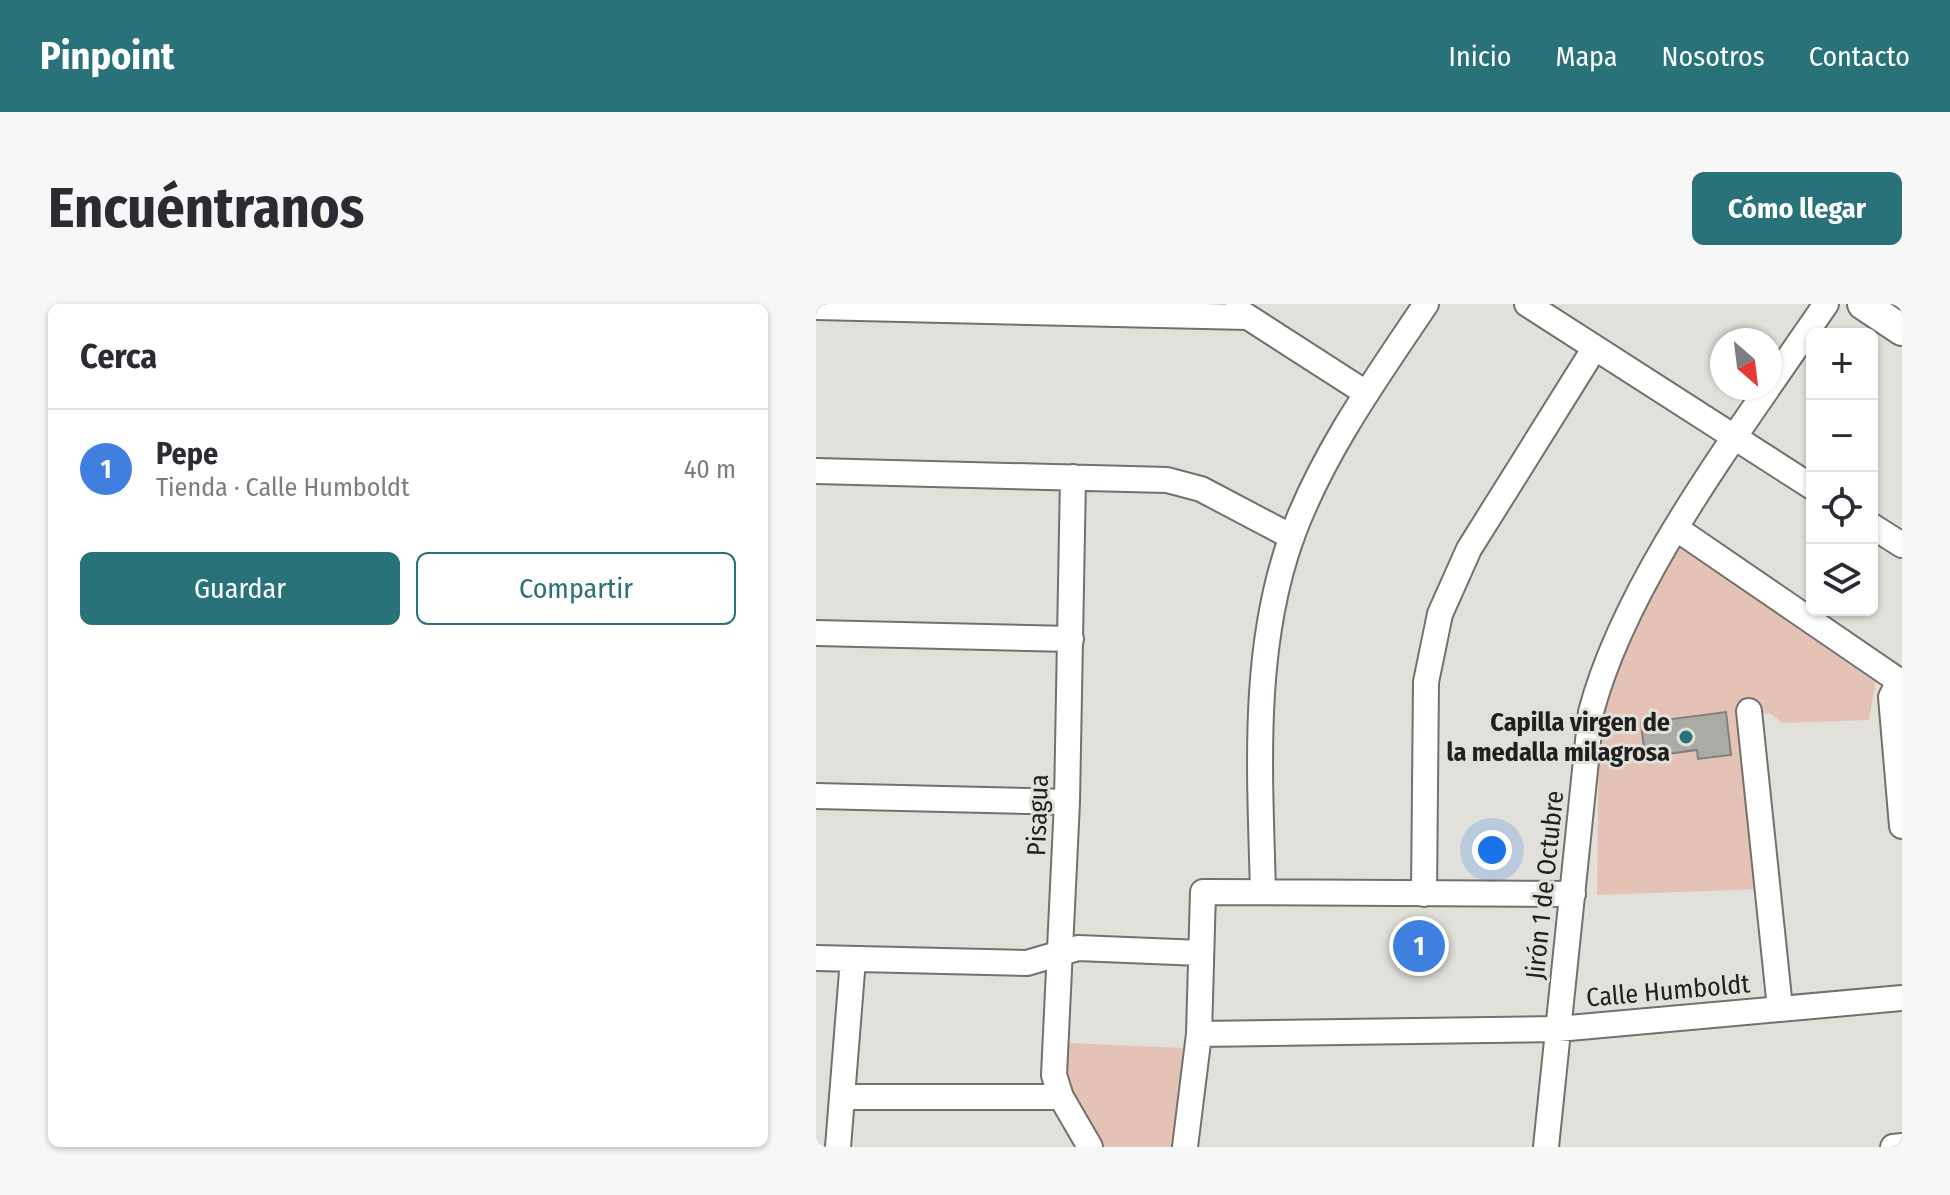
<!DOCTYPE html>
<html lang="es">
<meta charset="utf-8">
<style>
:root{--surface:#fff;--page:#f7f7f7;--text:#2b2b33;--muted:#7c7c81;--line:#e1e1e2;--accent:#297279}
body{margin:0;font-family:"Fira Sans Condensed",sans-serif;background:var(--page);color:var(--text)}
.controls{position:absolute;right:24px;top:24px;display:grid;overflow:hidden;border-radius:12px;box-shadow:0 2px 6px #0004}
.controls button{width:72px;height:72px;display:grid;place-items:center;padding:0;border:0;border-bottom:2px solid var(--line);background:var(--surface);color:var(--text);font:40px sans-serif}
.compass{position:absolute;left:894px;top:24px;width:72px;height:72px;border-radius:50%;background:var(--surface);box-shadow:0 2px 6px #0004;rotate:152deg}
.you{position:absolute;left:676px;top:546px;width:28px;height:28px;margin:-20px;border:6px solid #fff;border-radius:50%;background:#1a73e8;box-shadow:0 0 0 12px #1a73e833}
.badge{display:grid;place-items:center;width:52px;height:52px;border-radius:50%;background:var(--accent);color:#fff;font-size:26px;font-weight:700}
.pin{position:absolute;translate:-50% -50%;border:4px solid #fff;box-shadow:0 2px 8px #0006}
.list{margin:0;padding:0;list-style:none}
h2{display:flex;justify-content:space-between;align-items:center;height:104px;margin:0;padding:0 32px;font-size:34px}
h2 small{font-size:26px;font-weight:400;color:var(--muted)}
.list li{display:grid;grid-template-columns:52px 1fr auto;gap:24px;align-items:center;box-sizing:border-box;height:120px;padding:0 32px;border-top:2px solid var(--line)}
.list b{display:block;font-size:30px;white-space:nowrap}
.list p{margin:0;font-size:26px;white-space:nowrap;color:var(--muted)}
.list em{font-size:26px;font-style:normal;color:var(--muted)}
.actions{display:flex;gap:16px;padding:24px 32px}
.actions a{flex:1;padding:18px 0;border:2px solid var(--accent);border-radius:12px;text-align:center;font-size:28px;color:var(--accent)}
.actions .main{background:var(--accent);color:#fff}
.icon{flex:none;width:44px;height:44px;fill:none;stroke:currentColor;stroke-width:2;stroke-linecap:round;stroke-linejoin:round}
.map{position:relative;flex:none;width:1086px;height:843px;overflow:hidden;border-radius:12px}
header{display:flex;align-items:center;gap:48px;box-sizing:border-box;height:112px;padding:0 40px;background:var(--accent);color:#fff}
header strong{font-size:38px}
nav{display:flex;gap:44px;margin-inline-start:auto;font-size:28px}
.intro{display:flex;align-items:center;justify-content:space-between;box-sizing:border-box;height:192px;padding:0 48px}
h1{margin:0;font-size:56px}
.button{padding:20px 36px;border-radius:12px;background:var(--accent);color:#fff;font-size:28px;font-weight:700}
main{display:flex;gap:48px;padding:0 48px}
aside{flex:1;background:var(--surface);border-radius:12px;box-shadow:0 2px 6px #0004}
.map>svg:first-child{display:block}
</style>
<header>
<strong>Pinpoint</strong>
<nav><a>Inicio</a><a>Mapa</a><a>Nosotros</a><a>Contacto</a></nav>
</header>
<div class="intro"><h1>Encuéntranos</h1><a class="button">Cómo llegar</a></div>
<main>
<aside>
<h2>Cerca<small></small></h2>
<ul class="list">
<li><span class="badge" style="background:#3f7fe0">1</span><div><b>Pepe</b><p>Tienda · Calle Humboldt</p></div><em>40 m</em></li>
</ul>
<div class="actions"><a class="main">Guardar</a><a>Compartir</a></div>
</aside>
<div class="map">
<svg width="1086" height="843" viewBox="0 0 1086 843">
<rect width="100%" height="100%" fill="#e2e0da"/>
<path fill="#e4c3b6" d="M 864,238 L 1060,376 L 1053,416 L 967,419 L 953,409 L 923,414 L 946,585 L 781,591 L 783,408 L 802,346 Z
M 252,739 L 367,744 L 358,843 L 282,843 L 251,777 Z"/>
<path fill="#aaaba5" stroke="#80817b" stroke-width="2" d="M 910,408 L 915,451 L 882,455 L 881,446 L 829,453 L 825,419 Z"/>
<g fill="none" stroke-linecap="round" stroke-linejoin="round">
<defs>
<path id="minor" d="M 711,0 L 996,183
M 0,3 L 432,13
M 421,6 L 550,89
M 954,81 L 1010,0
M 0,167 L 351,176 L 385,185 L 476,233
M 257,173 L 251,498 L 238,771 L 245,793 L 274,843
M 1056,222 L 1086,241
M 861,225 L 1086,379
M 0,329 L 255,335
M 1083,378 L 1075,393 L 1086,522
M 933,407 L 964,704
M 0,492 L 251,498
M 447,588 C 444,469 435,346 476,232 C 507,148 561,73 610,0
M 608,590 L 610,378 L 624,310 L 653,245 L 778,45
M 0,654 L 211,659 L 262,644 L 385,649
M 383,730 L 742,725 L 1086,694
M 26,793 L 245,793
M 22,843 L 37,655
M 369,843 L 383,730 L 387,588 L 757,590
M 730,843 L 775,408 C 804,298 887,178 952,84
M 1077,843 L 1086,842"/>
<path id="tertiary" d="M 1047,0 L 1086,26"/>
</defs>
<use href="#minor" stroke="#72716b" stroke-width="28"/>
<use href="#tertiary" stroke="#72716b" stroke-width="34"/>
<use href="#minor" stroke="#fff" stroke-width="24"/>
<use href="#tertiary" stroke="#fff" stroke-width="30"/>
</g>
<circle fill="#297279" stroke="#e2e0da" stroke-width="3" cx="870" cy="433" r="8"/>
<g text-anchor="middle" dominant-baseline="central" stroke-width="6" stroke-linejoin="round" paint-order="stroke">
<g font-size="26" font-weight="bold" fill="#21201e" stroke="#e2e0da" text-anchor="end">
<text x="854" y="418">Capilla virgen de<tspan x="854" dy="30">la medalla milagrosa</tspan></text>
</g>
<g font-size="26" fill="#21201e" stroke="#e2e0da">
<text transform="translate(222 511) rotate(-88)">Pisagua</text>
<text transform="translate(729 581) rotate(-84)">Jirón 1 de Octubre</text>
<text transform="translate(852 687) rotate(-5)">Calle Humboldt</text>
</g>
</g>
</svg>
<div class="controls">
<button>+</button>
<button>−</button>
<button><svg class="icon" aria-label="locate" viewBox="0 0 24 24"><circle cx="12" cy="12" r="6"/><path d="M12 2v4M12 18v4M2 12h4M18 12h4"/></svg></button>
<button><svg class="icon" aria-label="layers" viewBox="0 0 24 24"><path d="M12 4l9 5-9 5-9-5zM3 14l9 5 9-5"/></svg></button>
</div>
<svg class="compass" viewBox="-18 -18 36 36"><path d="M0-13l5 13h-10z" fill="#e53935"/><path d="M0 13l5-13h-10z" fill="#7c7c81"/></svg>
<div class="you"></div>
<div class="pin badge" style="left:603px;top:642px;background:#3f7fe0">1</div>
</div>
</main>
